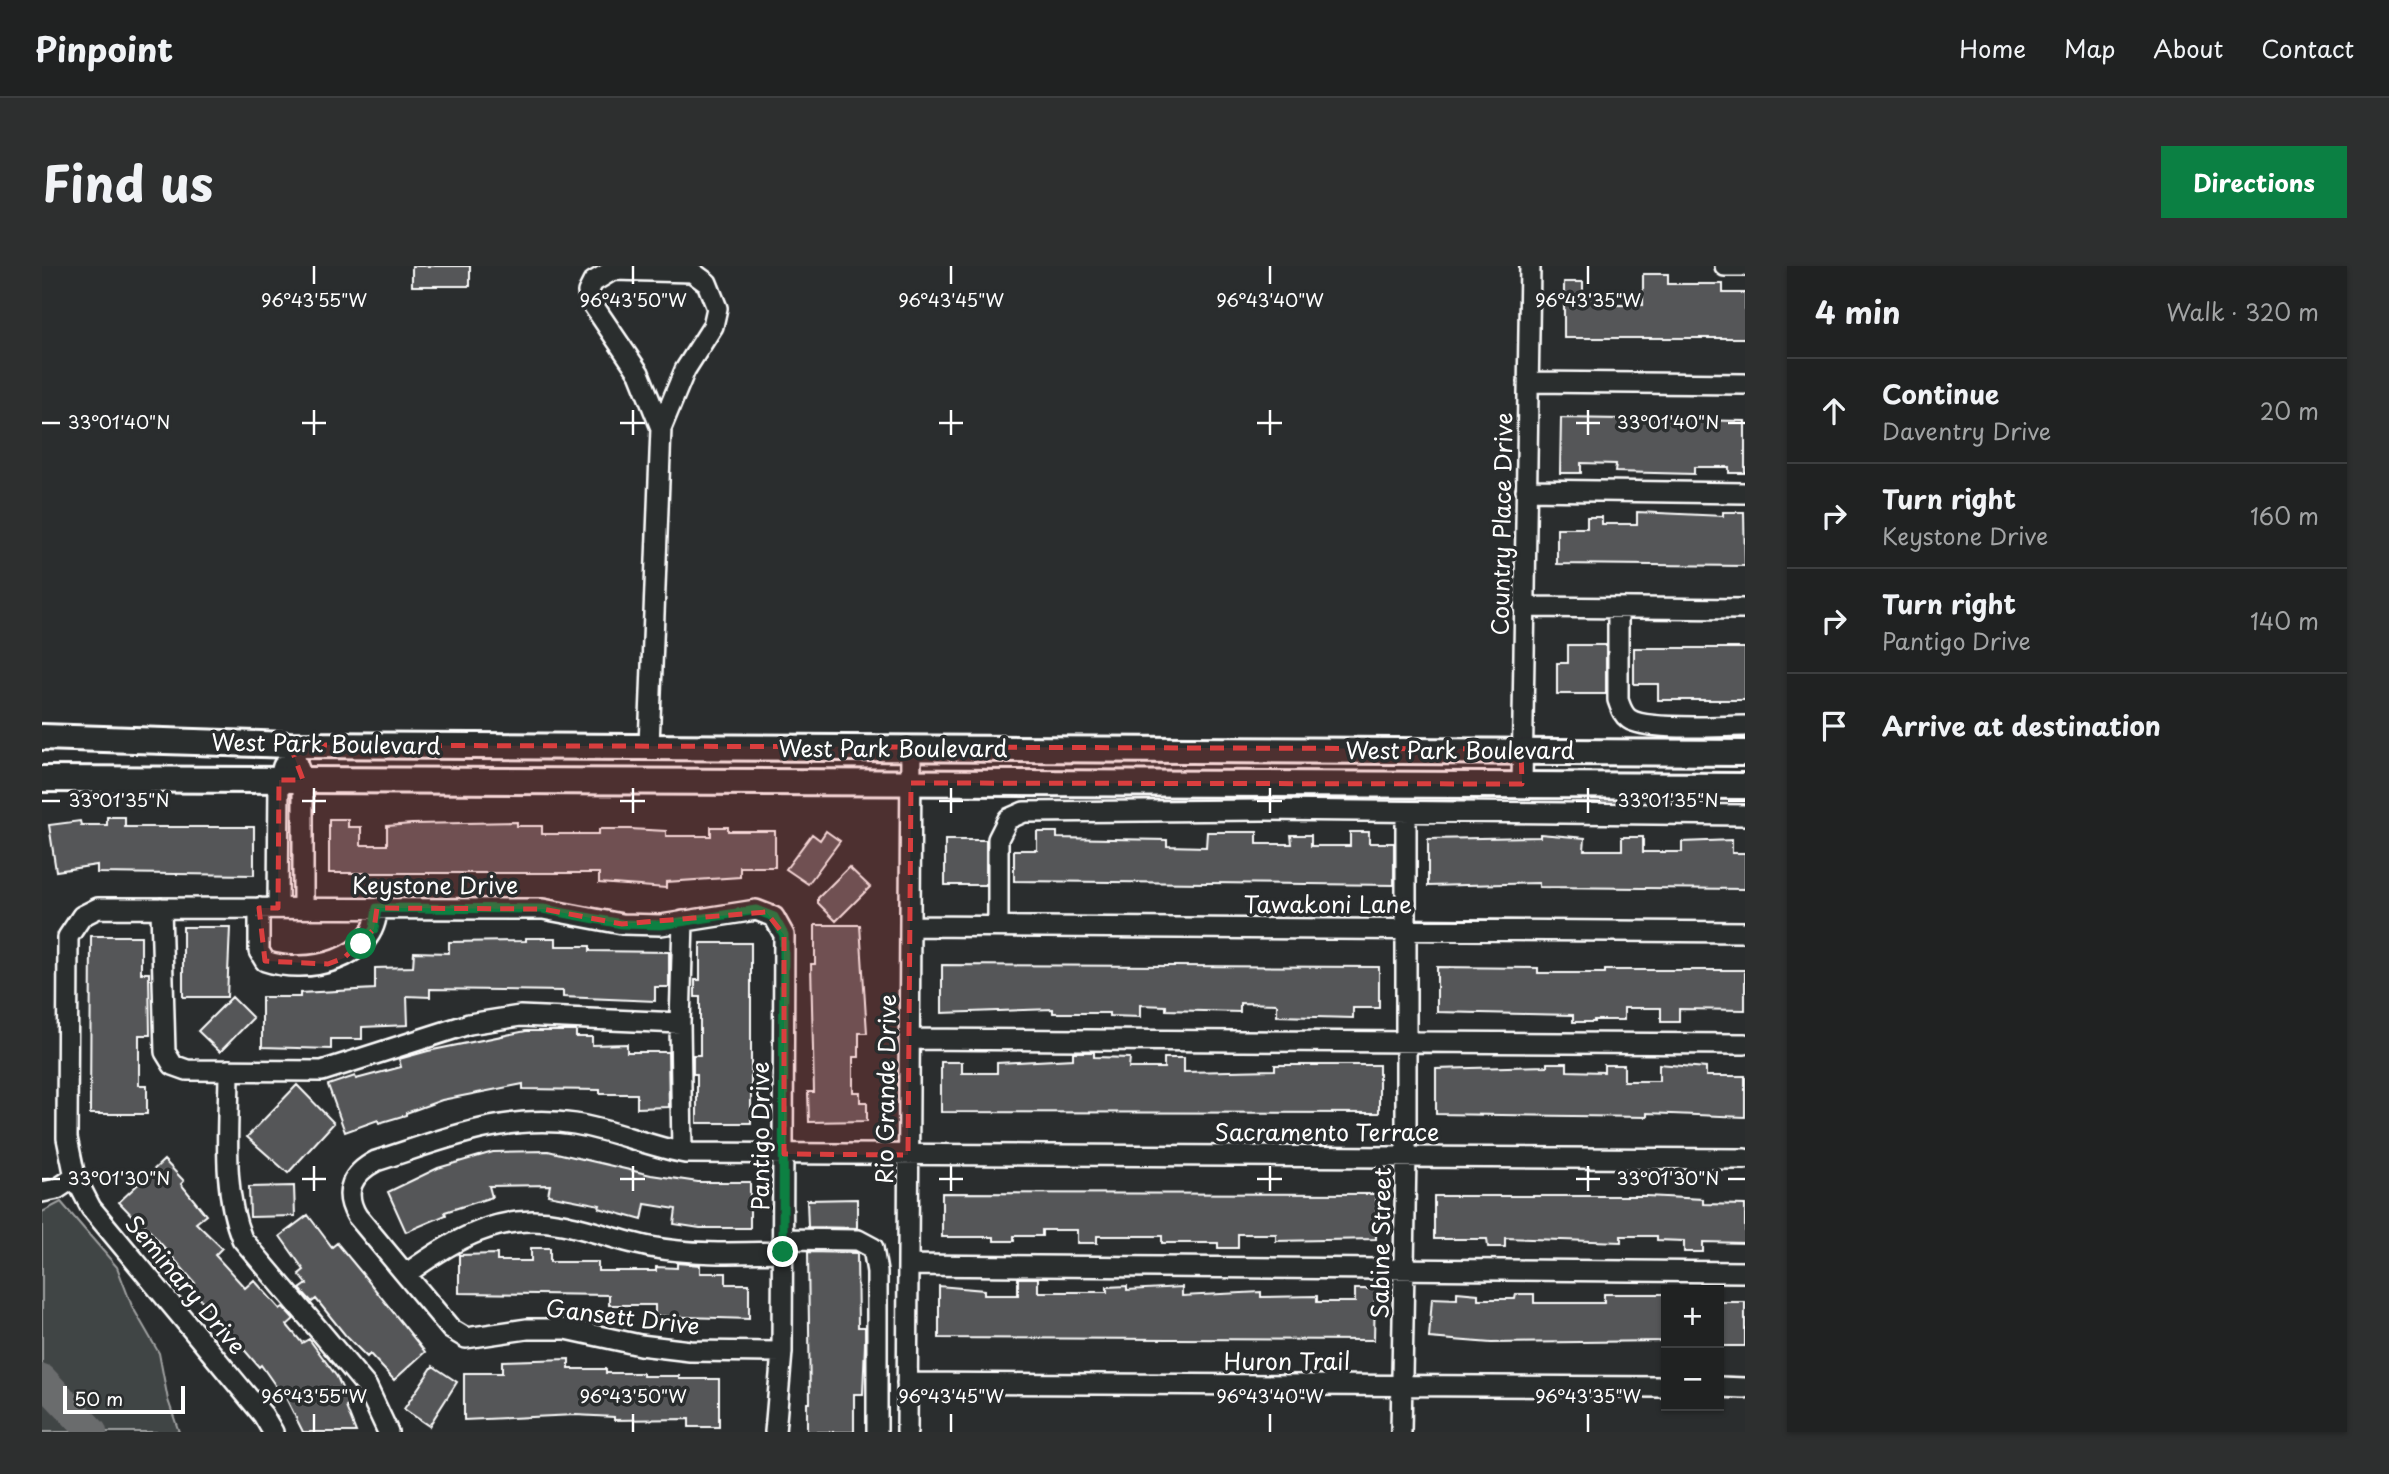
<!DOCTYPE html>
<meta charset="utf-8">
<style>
:root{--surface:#202222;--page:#2d2f2f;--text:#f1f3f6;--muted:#a2a4a5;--line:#3d3f40;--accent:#0b8043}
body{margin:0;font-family:"Playpen Sans",sans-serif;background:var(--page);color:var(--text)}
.controls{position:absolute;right:21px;bottom:21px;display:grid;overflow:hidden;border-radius:0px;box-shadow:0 2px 5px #0004}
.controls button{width:63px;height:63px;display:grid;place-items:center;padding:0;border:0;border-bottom:2px solid var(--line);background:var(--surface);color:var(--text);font:35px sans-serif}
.scale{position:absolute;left:21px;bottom:18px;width:122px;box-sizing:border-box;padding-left:7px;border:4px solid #fff;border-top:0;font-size:19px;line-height:24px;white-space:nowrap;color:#fff;-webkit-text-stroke:5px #2a2d2e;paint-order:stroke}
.stop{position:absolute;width:21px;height:21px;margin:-16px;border:5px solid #0b8043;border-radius:50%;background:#fff}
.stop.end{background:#0b8043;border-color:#fff;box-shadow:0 2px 7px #0008}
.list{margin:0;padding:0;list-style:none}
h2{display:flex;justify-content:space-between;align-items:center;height:91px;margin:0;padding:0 28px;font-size:30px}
h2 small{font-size:23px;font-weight:400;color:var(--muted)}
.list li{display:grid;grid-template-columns:46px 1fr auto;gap:21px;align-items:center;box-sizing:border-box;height:105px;padding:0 28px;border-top:2px solid var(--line)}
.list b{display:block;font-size:26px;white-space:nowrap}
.list p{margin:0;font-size:23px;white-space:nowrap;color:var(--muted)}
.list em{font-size:23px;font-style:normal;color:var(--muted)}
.icon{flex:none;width:38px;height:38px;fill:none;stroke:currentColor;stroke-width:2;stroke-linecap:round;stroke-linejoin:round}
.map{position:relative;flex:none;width:1703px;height:1166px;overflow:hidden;border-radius:0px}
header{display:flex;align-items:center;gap:42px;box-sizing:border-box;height:98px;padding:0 35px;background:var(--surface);border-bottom:2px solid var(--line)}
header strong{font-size:33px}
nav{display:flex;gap:38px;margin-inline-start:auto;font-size:24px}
.intro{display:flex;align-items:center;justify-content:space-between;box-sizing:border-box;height:168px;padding:0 42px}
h1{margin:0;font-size:49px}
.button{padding:18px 32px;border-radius:0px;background:var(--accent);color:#fff;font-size:24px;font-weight:700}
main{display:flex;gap:42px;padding:0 42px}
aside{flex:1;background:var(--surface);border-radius:0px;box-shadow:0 2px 5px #0004}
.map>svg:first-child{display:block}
</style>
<header>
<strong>Pinpoint</strong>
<nav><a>Home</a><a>Map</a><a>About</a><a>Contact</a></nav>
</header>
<div class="intro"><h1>Find us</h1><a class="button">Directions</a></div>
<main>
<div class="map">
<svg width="1703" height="1166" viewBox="0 0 1703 1166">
<rect width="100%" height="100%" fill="#2a2d2e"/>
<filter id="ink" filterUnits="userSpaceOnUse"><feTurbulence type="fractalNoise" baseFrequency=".0143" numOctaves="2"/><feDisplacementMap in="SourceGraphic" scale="14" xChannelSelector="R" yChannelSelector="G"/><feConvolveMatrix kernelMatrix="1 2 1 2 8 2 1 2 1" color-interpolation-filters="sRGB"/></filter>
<g filter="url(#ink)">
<path fill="#414445" stroke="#a0a2a2" stroke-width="2" d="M 19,936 L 75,1001 L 90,1040 L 117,1087 L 126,1134 L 137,1166 L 0,1166 L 0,946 Z"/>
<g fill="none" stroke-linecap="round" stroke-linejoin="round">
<path stroke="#6a6c6d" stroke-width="30" d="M 0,1113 L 50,1166"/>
</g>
<path fill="#555758" stroke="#fff" stroke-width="2" d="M 370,0 L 428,0 L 428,20 L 370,20 Z
M 1601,8 L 1626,8 L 1626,18 L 1681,18 L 1681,27 L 1703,27 L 1703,72 L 1522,72 L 1522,16 L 1541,16 L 1541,27 L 1564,27 L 1564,39 L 1601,39 Z
M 1519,152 L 1703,155 L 1703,207 L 1687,207 L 1687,201 L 1652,201 L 1652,208 L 1573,206 L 1574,198 L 1539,197 L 1539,207 L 1518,207 Z
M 1595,246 L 1681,250 L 1681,246 L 1702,246 L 1703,300 L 1515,298 L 1515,262 L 1545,262 L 1545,251 L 1560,251 L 1560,258 L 1595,258 Z
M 1526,379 L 1564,379 L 1564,428 L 1515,428 L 1515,397 L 1526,397 Z
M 1592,382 L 1703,382 L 1703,434 L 1616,434 L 1616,418 L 1592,418 Z
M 65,551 L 83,551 L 83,561 L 212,561 L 212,609 L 55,607 L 55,599 L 14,605 L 7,559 L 38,555 L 39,559 L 65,559 Z
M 287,553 L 306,553 L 306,561 L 319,561 L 319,579 L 345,579 L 345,560 L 370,558 L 475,556 L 475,560 L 500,560 L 500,568 L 557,568 L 557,563 L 588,563 L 624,565 L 624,570 L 669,570 L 669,561 L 686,561 L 686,565 L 733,565 L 733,601 L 698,601 L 698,611 L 624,616 L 624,622 L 557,617 L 557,607 L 287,607 Z
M 784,565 L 798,575 L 766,618 L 744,603 L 770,568 L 778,574 Z
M 995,566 L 1015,566 L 1015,572 L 1125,574 L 1125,580 L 1164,581 L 1165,566 L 1215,566 L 1215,578 L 1250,578 L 1249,569 L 1269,569 L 1269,580 L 1308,580 L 1308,566 L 1327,566 L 1327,577 L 1352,577 L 1352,619 L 972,615 L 972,584 L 995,584 Z
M 1498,568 L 1543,572 L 1542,584 L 1580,584 L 1580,571 L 1601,571 L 1601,586 L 1640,586 L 1640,576 L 1690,574 L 1690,587 L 1703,587 L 1703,623 L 1497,621 L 1497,617 L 1386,620 L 1386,573 L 1498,571 Z
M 903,574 L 944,574 L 944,619 L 903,619 Z
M 807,601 L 828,621 L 794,655 L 776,637 L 776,632 Z
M 773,659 L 818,659 L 825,767 L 817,767 L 817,791 L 811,791 L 811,826 L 818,826 L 818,836 L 825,836 L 825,855 L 767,856 L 766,826 L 772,826 L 769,698 L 773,698 Z
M 141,661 L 188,661 L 185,731 L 141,731 Z
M 49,670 L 99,670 L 99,707 L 107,707 L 108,769 L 97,769 L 97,819 L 105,819 L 105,848 L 48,848 Z
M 484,672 L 514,672 L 514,680 L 548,680 L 548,685 L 627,686 L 627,721 L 613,721 L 613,735 L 521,731 L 521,725 L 388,723 L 388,731 L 365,730 L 366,759 L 320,761 L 320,773 L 289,773 L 289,783 L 220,781 L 220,731 L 258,731 L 258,727 L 333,723 L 333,702 L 371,701 L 372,686 L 407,687 L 407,676 L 484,675 Z
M 658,677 L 709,677 L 709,857 L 655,857 L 655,808 L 651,808 L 651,789 L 658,789 L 658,731 L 653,731 L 653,714 L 658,714 Z
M 900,699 L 1337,701 L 1337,742 L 1311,742 L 1311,752 L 1235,750 L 1235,738 L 1198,737 L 1198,746 L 1124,744 L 1124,740 L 1098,739 L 1098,751 L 1067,750 L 1067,747 L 1011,747 L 1011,743 L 900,747 Z
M 1395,701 L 1496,702 L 1496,707 L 1563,707 L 1563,704 L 1703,704 L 1703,744 L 1637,743 L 1637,756 L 1619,756 L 1619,742 L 1582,742 L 1582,754 L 1552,754 L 1552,756 L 1531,756 L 1531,749 L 1395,746 Z
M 190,731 L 211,752 L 178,786 L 156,765 Z
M 484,765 L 534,765 L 534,771 L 550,771 L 550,779 L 585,778 L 585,786 L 626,786 L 627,841 L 595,842 L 595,828 L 558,828 L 558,824 L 481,823 L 481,818 L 400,834 L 364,847 L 364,849 L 337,857 L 336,854 L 303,866 L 286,819 L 313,810 L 314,813 L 359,801 L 357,793 L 386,785 Z
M 1031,786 L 1052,786 L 1052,791 L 1088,792 L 1087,802 L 1122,802 L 1122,792 L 1142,792 L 1142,806 L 1233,804 L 1233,799 L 1337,799 L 1337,847 L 899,846 L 899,796 L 920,796 L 920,807 L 955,807 L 955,797 L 1031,793 Z
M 1505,797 L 1525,797 L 1525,805 L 1562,806 L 1562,799 L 1582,799 L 1582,815 L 1617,815 L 1617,798 L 1664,802 L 1664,810 L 1703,810 L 1703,851 L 1605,847 L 1605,851 L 1394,848 L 1394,803 L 1505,800 Z
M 255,819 L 292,857 L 246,907 L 205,871 Z
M 506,885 L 609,909 L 656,916 L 708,916 L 708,962 L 658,962 L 632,958 L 634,943 L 603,938 L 600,954 L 557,942 L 558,939 L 506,929 L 508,919 L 447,920 L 450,931 L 403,946 L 404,949 L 364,966 L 346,926 L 396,902 L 451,886 Z
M 122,894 L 142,915 L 139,918 L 164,949 L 154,957 L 180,982 L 173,989 L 203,1022 L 212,1014 L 238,1043 L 241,1041 L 252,1053 L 245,1059 L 260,1077 L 267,1073 L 295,1111 L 308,1139 L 304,1141 L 314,1166 L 261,1166 L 242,1128 L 240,1129 L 219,1099 L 217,1101 L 148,1021 L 153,1017 L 100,956 L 98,958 L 77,936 Z
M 252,920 L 253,950 L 208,951 L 207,921 Z
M 900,927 L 1334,928 L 1334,973 L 1234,975 L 1234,968 L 1196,968 L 1196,982 L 1176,982 L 1176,977 L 1120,977 L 1120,970 L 1055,970 L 1055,977 L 1035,977 L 1035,964 L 1000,964 L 1000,970 L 972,970 L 972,975 L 952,975 L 952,971 L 900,971 Z
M 1392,930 L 1604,930 L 1661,933 L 1661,938 L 1703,939 L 1703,977 L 1661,976 L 1661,986 L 1642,986 L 1642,975 L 1615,974 L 1615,970 L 1579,970 L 1579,976 L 1463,972 L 1463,981 L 1446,981 L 1445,973 L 1392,973 Z
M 815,933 L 815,962 L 766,961 L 765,934 Z
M 266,949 L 290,981 L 295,977 L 319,1006 L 383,1086 L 352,1114 L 328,1088 L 325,1091 L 304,1070 L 274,1033 L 270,1036 L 258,1023 L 265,1018 L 257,1008 L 262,1004 L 238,970 Z
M 489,982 L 508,982 L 508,996 L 556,996 L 556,1005 L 614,1005 L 614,1001 L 635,1002 L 635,997 L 658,999 L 658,1007 L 684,1007 L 684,1018 L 707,1018 L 707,1053 L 613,1050 L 613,1039 L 567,1039 L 567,1029 L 417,1027 L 417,989 L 455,988 L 455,995 L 489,995 Z
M 766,986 L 815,987 L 816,1061 L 823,1061 L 823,1078 L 821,1128 L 812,1128 L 812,1166 L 765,1166 L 765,1137 L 768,1137 Z
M 976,1012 L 996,1012 L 996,1026 L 1065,1026 L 1065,1021 L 1085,1020 L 1085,1024 L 1140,1021 L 1140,1030 L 1219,1026 L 1219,1031 L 1275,1030 L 1275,1036 L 1313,1036 L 1313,1023 L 1333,1023 L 1332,1074 L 897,1072 L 897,1020 L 942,1024 L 942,1029 L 976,1029 Z
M 1415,1026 L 1436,1028 L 1436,1033 L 1473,1033 L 1474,1028 L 1492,1028 L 1492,1037 L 1562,1037 L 1562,1028 L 1624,1028 L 1624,1075 L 1449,1077 L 1387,1072 L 1390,1032 L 1415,1033 Z
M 1677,1036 L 1703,1036 L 1703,1080 L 1677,1080 Z
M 527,1093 L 527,1103 L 564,1103 L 564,1107 L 601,1107 L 601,1110 L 637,1110 L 637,1113 L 677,1113 L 677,1161 L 647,1161 L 647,1153 L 572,1154 L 572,1151 L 533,1149 L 422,1154 L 422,1107 L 460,1107 L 460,1095 Z
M 391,1100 L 415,1116 L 387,1160 L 362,1143 Z"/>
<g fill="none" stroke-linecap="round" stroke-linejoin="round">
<defs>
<path id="minor" d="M 1683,0 L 1703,0
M 1486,116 L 1703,118
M 1484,224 L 1703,227
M 1482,341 L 1703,343
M 1576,342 L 1576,434 C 1579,442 1580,448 1587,453 C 1604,465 1679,460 1703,460
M 248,479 L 261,514 L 261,642
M 607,480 L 619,162 L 643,104 L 671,60 L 675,42 L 665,17 L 650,6 L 571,4 L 551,16 L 546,26 L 547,33 L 597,107 L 619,162
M 1480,518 L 1488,0
M 119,642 L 123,786 L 131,799 L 145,804 L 280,805 L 427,758 L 478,750 L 638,757 L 641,655
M 217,642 L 217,685 L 223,695 C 264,709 334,695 335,642
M 236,642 L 237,514 L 241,500
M 869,660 L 1703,666
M 956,660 L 956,573 L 966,553 L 982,546 L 1221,544 L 1703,549
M 638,757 L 640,886
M 867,773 L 1703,778
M 187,804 C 187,859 179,922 200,973 L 325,1121 L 346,1166
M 0,926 L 15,923 L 33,911
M 741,973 L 816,974 L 831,982 L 835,1006 L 835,1166
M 866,999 L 1703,1006
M 364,1008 C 411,974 459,945 520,958 C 550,964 578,975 608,981 C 651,989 697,987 741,986
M 740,1086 L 648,1085 L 598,1079 L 524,1063 L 485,1063 L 424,1072 L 409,1063 L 315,950 C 300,925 311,907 334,895 C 400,874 463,847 533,858 C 570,864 606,880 643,887 L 1703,893
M 865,1117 L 1624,1121
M 1677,1121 L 1703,1122
M 231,1166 L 221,1149 L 49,942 L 33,911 L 25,872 L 26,671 L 40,650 L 56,642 L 501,643 L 580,658 L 619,659 L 714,644 L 732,651 L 742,669 L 740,1086 L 733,1166
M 865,1166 L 869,481
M 1359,1166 L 1364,890 L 1364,547"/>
<path id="major" d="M 0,471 L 248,479 L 1703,487
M 0,513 L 1703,520"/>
</defs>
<use href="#minor" stroke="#fff" stroke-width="24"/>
<use href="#major" stroke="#fff" stroke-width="30"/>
<use href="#minor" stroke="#2a2d2e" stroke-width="19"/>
<use href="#major" stroke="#2a2d2e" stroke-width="24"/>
</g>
</g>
<g fill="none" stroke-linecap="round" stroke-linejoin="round" filter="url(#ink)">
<path stroke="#0b8043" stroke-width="9" d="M 319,678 L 332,663 L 335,642 L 501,643 L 580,658 L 619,659 L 714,644 L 732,651 L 742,669 L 741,986"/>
</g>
<path fill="#da3e3e" fill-opacity="0.2" stroke="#da3e3e" stroke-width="5" stroke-dasharray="14 9" stroke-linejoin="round" d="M 248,479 L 1479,483 L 1480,518 L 869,517 L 866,889 L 742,888 L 742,669 L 724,646 L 580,658 L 501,643 L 335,642 L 332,663 L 302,692 L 286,698 L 223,695 L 217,642 L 236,642 L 237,514 L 261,514 Z"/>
<path fill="none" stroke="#fff" stroke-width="2.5" d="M 272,0 L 272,18M 591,0 L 591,18M 909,0 L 909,18M 1228,0 L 1228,18M 1546,0 L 1546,18M 272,144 L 272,169M 591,144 L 591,169M 909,144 L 909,169M 1228,144 L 1228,169M 1546,144 L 1546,169M 0,157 L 18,157M 260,157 L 284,157M 578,157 L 603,157M 897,157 L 921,157M 1215,157 L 1240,157M 1534,157 L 1558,157M 1686,157 L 1703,157M 272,522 L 272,547M 591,522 L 591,547M 909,522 L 909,547M 1228,522 L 1228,547M 1546,522 L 1546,547M 0,535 L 18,535M 260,535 L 284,535M 578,535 L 603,535M 897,535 L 921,535M 1215,535 L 1240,535M 1534,535 L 1558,535M 1686,535 L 1703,535M 272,900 L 272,925M 591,900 L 591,925M 909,900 L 909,925M 1228,900 L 1228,925M 1546,900 L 1546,925M 0,913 L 18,913M 260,913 L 284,913M 578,913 L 603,913M 897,913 L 921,913M 1215,913 L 1240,913M 1534,913 L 1558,913M 1686,913 L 1703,913M 272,1148 L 272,1166M 591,1148 L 591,1166M 909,1148 L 909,1166M 1228,1148 L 1228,1166M 1546,1148 L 1546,1166"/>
<g text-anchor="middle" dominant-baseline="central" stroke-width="7" stroke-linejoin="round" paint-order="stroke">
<g font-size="23" fill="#fff" stroke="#2a2d2e">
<text transform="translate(1459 258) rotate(-89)">Country Place Drive</text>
<text transform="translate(284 477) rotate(1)">West Park Boulevard</text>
<text x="851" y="481">West Park Boulevard</text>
<text x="1418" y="483">West Park Boulevard</text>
<text x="393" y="618">Keystone Drive</text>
<text x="1286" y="637">Tawakoni Lane</text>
<text transform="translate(843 823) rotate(-89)">Rio Grande Drive</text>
<text x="1285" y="865">Sacramento Terrace</text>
<text transform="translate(717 870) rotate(-90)">Pantigo Drive</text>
<text transform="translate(1338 977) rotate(-89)">Sabine Street</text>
<text transform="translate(144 1018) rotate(50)">Seminary Drive</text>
<text transform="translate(581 1050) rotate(7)">Gansett Drive</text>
<text x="1245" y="1094">Huron Trail</text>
</g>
</g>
<g font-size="18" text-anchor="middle" fill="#fff" stroke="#2a2d2e" stroke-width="7" stroke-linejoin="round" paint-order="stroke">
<text x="272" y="41">96°43'55"W</text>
<text x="591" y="41">96°43'50"W</text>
<text x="909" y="41">96°43'45"W</text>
<text x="1228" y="41">96°43'40"W</text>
<text x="1546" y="41">96°43'35"W</text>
<text x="77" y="163">33°01'40"N</text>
<text x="1626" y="163">33°01'40"N</text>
<text x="77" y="541">33°01'35"N</text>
<text x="1626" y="541">33°01'35"N</text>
<text x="77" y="919">33°01'30"N</text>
<text x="1626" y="919">33°01'30"N</text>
<text x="272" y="1137">96°43'55"W</text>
<text x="591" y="1137">96°43'50"W</text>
<text x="909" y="1137">96°43'45"W</text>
<text x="1228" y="1137">96°43'40"W</text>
<text x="1546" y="1137">96°43'35"W</text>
</g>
</svg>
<div class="controls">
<button>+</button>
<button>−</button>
</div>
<div class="scale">50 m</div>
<div class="stop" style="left:319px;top:678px"></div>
<div class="stop end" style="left:741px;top:986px"></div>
</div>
<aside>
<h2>4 min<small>Walk · 320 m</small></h2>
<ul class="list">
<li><svg class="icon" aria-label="ahead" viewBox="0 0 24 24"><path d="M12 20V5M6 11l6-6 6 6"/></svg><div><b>Continue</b><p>Daventry Drive</p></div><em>20 m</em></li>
<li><svg class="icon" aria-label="right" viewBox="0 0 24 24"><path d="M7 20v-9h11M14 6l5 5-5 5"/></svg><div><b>Turn right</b><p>Keystone Drive</p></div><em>160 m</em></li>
<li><svg class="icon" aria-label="right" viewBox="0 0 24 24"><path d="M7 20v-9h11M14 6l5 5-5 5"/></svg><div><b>Turn right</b><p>Pantigo Drive</p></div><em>140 m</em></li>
<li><svg class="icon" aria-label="arrive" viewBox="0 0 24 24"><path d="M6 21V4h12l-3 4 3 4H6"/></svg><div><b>Arrive at destination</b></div></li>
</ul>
</aside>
</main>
